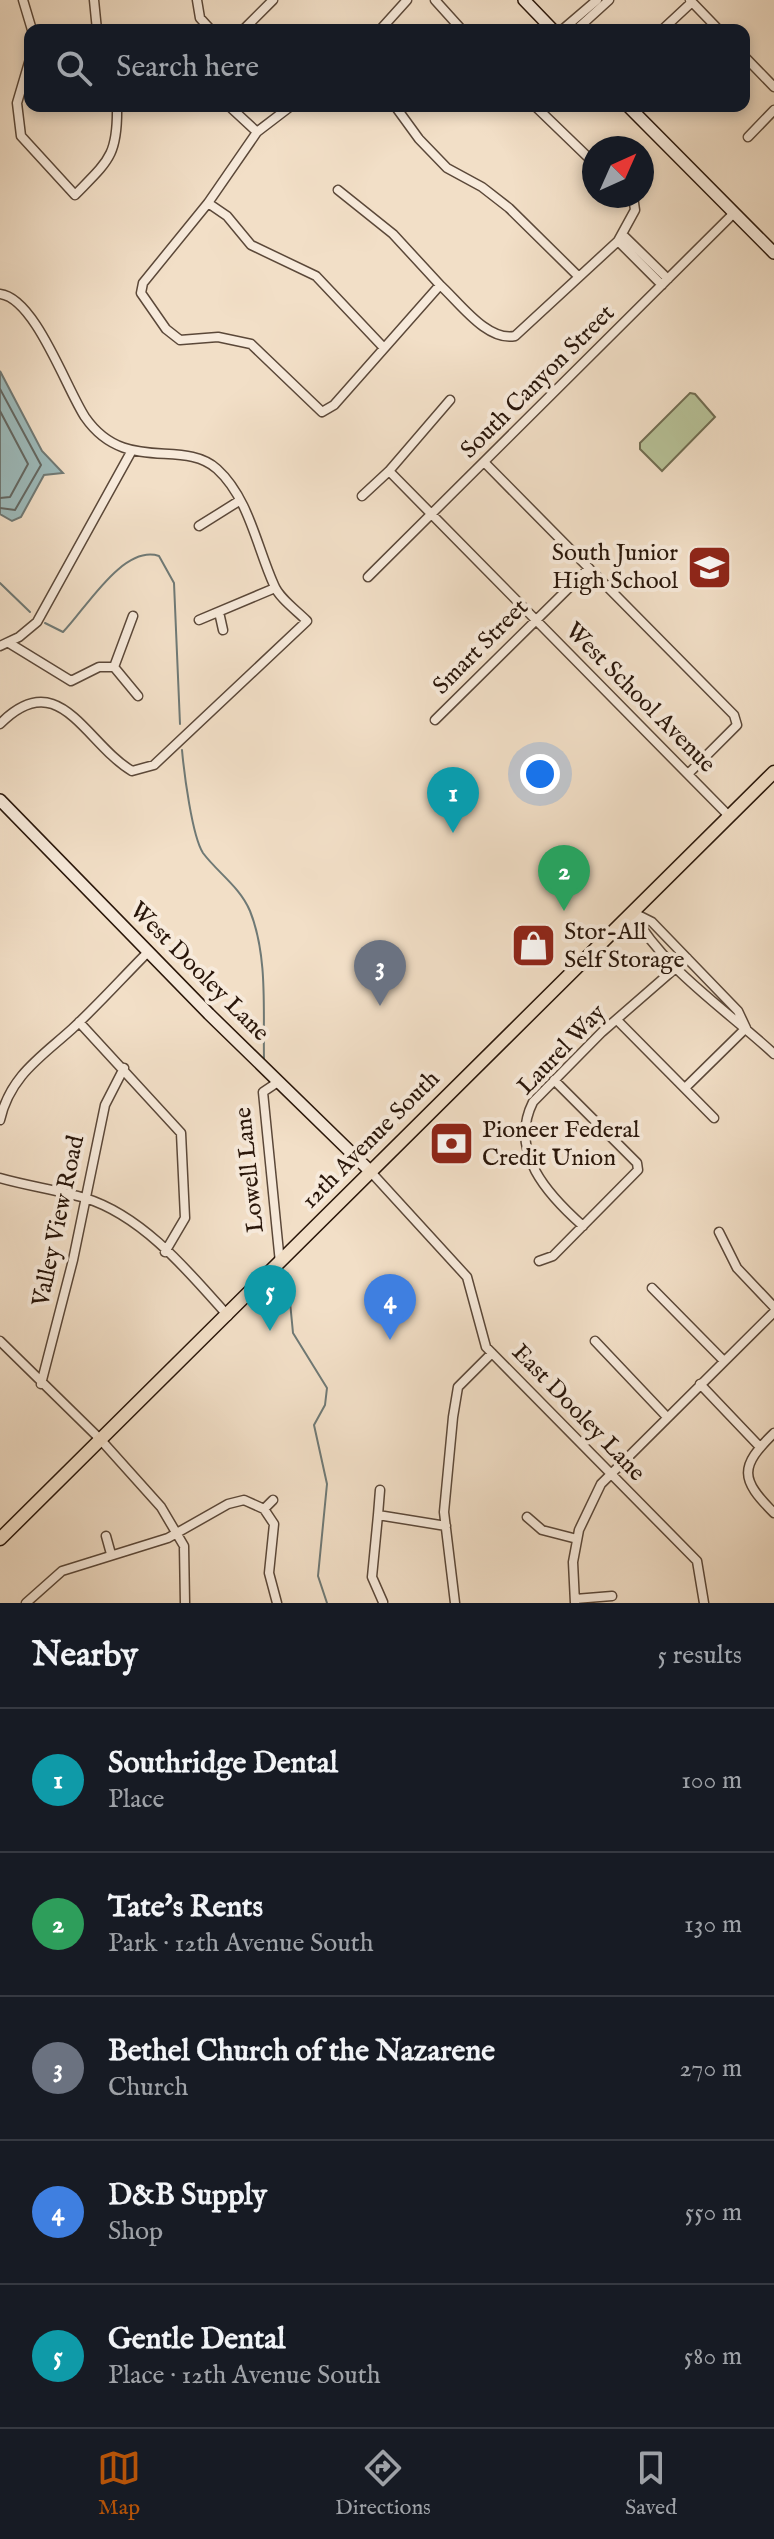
<!DOCTYPE html>
<meta charset="utf-8">
<style>
:root{--surface:#171b24;--page:#20242c;--text:#f1f3f6;--muted:#9ea1a6;--line:#363941;--accent:#b45309}
body{margin:0;font-family:"IM FELL English",serif;background:var(--page);color:var(--text)}
.compass{position:absolute;left:582px;top:136px;width:72px;height:72px;border-radius:50%;background:var(--surface);box-shadow:0 4px 12px #0003;rotate:45deg}
.you{position:absolute;left:540px;top:774px;width:28px;height:28px;margin:-20px;border:6px solid #fff;border-radius:50%;background:#1a73e8;box-shadow:0 0 0 12px #1a73e833}
.badge{display:grid;place-items:center;width:52px;height:52px;border-radius:50%;background:var(--accent);color:#fff;font-size:26px;font-weight:700}
.pin{position:absolute;translate:-50% -66px;filter:drop-shadow(0 2px 4px #0008)}
.pin::after{content:'';position:absolute;top:42px;width:28px;height:24px;background:inherit;clip-path:polygon(0 0,100% 0,50% 100%)}
.list{margin:0;padding:0;list-style:none}
h2{display:flex;justify-content:space-between;align-items:center;height:104px;margin:0;padding:0 32px;font-size:34px}
h2 small{font-size:26px;font-weight:400;color:var(--muted)}
.list li{display:grid;grid-template-columns:52px 1fr auto;gap:24px;align-items:center;box-sizing:border-box;height:144px;padding:0 32px;border-top:2px solid var(--line)}
.list b{display:block;font-size:30px;white-space:nowrap}
.list p{margin:0;font-size:26px;white-space:nowrap;color:var(--muted)}
.list em{font-size:26px;font-style:normal;color:var(--muted)}
.icon{flex:none;width:44px;height:44px;fill:none;stroke:currentColor;stroke-width:2;stroke-linecap:round;stroke-linejoin:round}
.map{position:relative;flex:none;width:774px;height:1603px;overflow:hidden}
.search{position:absolute;background:var(--surface);box-shadow:0 4px 12px #0003;left:24px;right:24px;top:24px;height:88px;display:flex;align-items:center;gap:20px;box-sizing:border-box;padding:0 28px;border-radius:16px;color:var(--muted);font-size:30px}
.sheet{height:824px;background:var(--surface)}
nav{display:flex;justify-content:space-around;align-items:center;box-sizing:border-box;height:112px;border-top:2px solid var(--line);background:var(--surface);font-size:22px;color:var(--muted)}
nav a{display:grid;justify-items:center;gap:4px}
nav .on{color:var(--accent)}
.map>svg:first-child{display:block}
</style>
<div class="map">
<svg width="774" height="1603" viewBox="0 0 774 1603">
<rect width="100%" height="100%" fill="#f2dfc7"/>
<filter id="stains"><feTurbulence type="fractalNoise" baseFrequency=".0025" numOctaves="4"/><feColorMatrix values="0 0 0 0 .2 0 0 0 0 .09 0 0 0 0 .02 0 0 0 .5 -.17"/></filter>
<radialGradient id="worn" r=".72"><stop offset=".6" stop-color="#630" stop-opacity="0"/><stop offset="1" stop-color="#630" stop-opacity=".3"/></radialGradient>
<path fill="#b7c298" stroke="#706c51" stroke-width="2" d="M 690,393 L 695,394 L 715,417 L 662,471 L 640,449 L 640,443 Z"/>
<path fill="#9dbbbc" stroke="#6f7975" stroke-width="2" d="M 0,371 L 42,451 L 63,473 L 44,475 L 21,517 L 12,521 L 0,514 Z"/>
<g fill="none" stroke-linecap="round" stroke-linejoin="round">
<path stroke="#636863" stroke-width="2" d="M 0,389 L 41,465 L 15,510 L 0,508
M 0,411 L 28,464 L 10,497 L 0,498"/>
<path stroke="#6f7975" stroke-width="2" d="M 0,583 L 30,612
M 45,623 L 63,632 C 85,610 123,544 159,556 L 174,583 L 180,724
M 182,750 C 184,772 192,836 203,853 C 218,873 240,887 250,911 C 268,956 263,1011 264,1059
M 288,1281 L 293,1333 L 327,1388 L 325,1405 L 314,1425 L 327,1484 L 318,1576 L 327,1603"/>
<defs>
<path id="street" d="M 23,0 L 32,30
M 94,0 L 97,30
M 197,0 L 200,18 L 211,30
M 435,0 L 462,30
M 690,0 L 719,30
M 243,30 L 273,0
M 380,30 L 407,0
M 562,30 L 597,0
M 576,30 L 609,0
M 662,30 L 692,2
M 744,56 L 774,87
M 30,59 L 17,103 L 21,136 L 75,195 C 108,161 118,156 117,106
M 229,106 L 257,132 L 208,203 L 143,283 L 141,293 L 166,329 L 180,340 L 218,337 L 251,344 L 322,412 L 334,405 L 440,285 C 459,302 487,342 515,336 L 618,241 L 635,210 L 633,196
M 395,106 L 419,139 L 447,168 L 482,187 L 509,208 L 578,276
M 535,106 L 594,163
M 257,132 L 291,106
M 748,137 L 774,110
M 338,190 L 393,234 L 440,285
M 208,203 L 227,216 L 251,245 L 316,276 L 384,348
M 623,235 L 668,279
M 618,241 L 662,285
M 0,294 C 35,298 66,388 85,417 C 125,475 182,438 217,469 C 249,498 257,548 274,585 C 279,598 296,610 307,621 L 154,765 L 132,771 C 85,743 59,664 0,724
M 485,463 L 734,715 L 737,725 L 689,773
M 389,471 L 729,816
M 362,496 L 389,471 L 450,400
M 199,526 L 239,501
M 368,577 L 734,213
M 219,612 L 223,630
M 199,620 L 275,588
M 9,643 L 71,681 L 99,667 L 114,667 L 138,696
M 0,646 L 19,637 L 37,622 L 131,452
M 114,667 L 133,616
M 435,720 L 589,568
M 632,912 C 664,970 727,1010 774,1054
M 634,913 L 652,922 L 738,1011 L 746,1028
M 617,1020 L 714,1118
M 79,1022 L 181,1133 L 185,1218 L 165,1252
M 278,1082 L 263,1092 L 280,1263
M 686,1087 L 746,1028
M 0,1120 C 10,1076 41,1057 72,1029 C 99,1004 123,977 148,952
M 370,1171 L 467,1277 L 486,1347 L 697,1561 L 704,1603
M 0,1178 C 28,1186 58,1190 85,1198 C 143,1216 189,1272 228,1316
M 583,1226 C 548,1195 508,1152 533,1102 L 602,1032 L 687,958
M 719,1232 L 737,1268 L 774,1307
M 539,1261 L 553,1256 L 638,1170 L 637,1163 L 554,1080
M 652,1288 L 724,1361
M 0,1341 L 100,1439 L 161,1507 L 184,1546 L 185,1603
M 595,1341 L 667,1417
M 41,1384 L 73,1260 L 105,1105 L 124,1068
M 700,1384 L 760,1447
M 774,1433 C 739,1467 740,1479 774,1513
M 264,1509 L 273,1500
M 378,1515 L 380,1490
M 527,1517 L 542,1530 L 577,1539
M 106,1536 L 111,1554
M 575,1599 L 612,1596
M 383,1602 L 372,1577 L 378,1515 L 446,1526
M 26,1603 L 62,1571 L 168,1538 L 228,1504 L 244,1500 L 264,1509 L 274,1524 L 269,1573 L 277,1603
M 455,1603 L 444,1512 L 453,1417 L 458,1387 L 492,1353
M 575,1603 L 573,1562 L 579,1530 L 601,1484 L 774,1312"/>
<path id="secondary" d="M 524,0 L 553,30
M 628,106 L 774,253
M 0,800 L 209,1014 L 370,1171"/>
<path id="primary" d="M 0,1539 L 774,772"/>
</defs>
<use href="#street" stroke="#5b4839" stroke-width="11"/>
<use href="#secondary" stroke="#29160a" stroke-width="14"/>
<use href="#primary" stroke="#29160a" stroke-width="15"/>
<use href="#street" stroke="#f7eadb" stroke-width="8"/>
<use href="#secondary" stroke="#f7eadb" stroke-width="11"/>
<use href="#primary" stroke="#f2dfc7" stroke-width="12"/>
</g>
<defs>
<symbol id="school-square" viewBox="-11 -11 22 22"><rect x="-9" y="-9" width="18" height="18" rx="4" fill="#8f2418" stroke="#f7eadb"/><path d="M0-5L7-2L0 1L-7-2ZM-4 1L0 2.5L4 1V4Q0 6-4 4Z" fill="#fff"/></symbol>
<symbol id="shop-square" viewBox="-11 -11 22 22"><rect x="-9" y="-9" width="18" height="18" rx="4" fill="#8f2418" stroke="#f7eadb"/><path d="M-5-2.5h2.3a2.7 3.5 0 0 1 5.4 0H5L5.5 6h-11ZM-1.5-2.5h3a1.5 2.3 0 0 0-3 0Z" fill="#fff"/></symbol>
<symbol id="bank-square" viewBox="-11 -11 22 22"><rect x="-9" y="-9" width="18" height="18" rx="4" fill="#8f2418" stroke="#f7eadb"/><path d="M-6-4H6V4H-6ZM0-2.3a2.3 2.3 0 1 0 0 4.6a2.3 2.3 0 1 0 0-4.6Z" fill="#fff"/></symbol>
</defs>
<g fill-rule="evenodd">
<use href="#school-square" x="684" y="542" width="51" height="51"/>
<use href="#shop-square" x="508" y="920" width="51" height="51"/>
<use href="#bank-square" x="426" y="1118" width="51" height="51"/>
</g>
<g text-anchor="middle" dominant-baseline="central" stroke-width="8" stroke-linejoin="round" paint-order="stroke">
<g font-size="24" fill="#29160a" stroke="#f7eadb">
<text transform="translate(538 382) rotate(-45)">South Canyon Street</text>
<text transform="translate(481 647) rotate(-45)">Smart Street</text>
<text transform="translate(640 698) rotate(45)">West School Avenue</text>
<text transform="translate(199 972) rotate(45)">West Dooley Lane</text>
<text transform="translate(562 1050) rotate(-46)">Laurel Way</text>
<text transform="translate(371 1140) rotate(-45)">12th Avenue South</text>
<text transform="translate(250 1170) rotate(-96)">Lowell Lane</text>
<text transform="translate(59 1221) rotate(-78)">Valley View Road</text>
<text transform="translate(578 1413) rotate(46)">East Dooley Lane</text>
</g>
<g font-size="24" fill="#29160a" stroke="#f7eadb" text-anchor="start">
<text x="678" y="553" text-anchor="end">South Junior<tspan x="678" dy="28">High School</tspan></text>
<text x="564" y="932">Stor-All<tspan x="564" dy="28">Self Storage</tspan></text>
<text x="482" y="1130">Pioneer Federal<tspan x="482" dy="28">Credit Union</tspan></text>
</g>
</g>
<rect width="100%" height="100%" filter="url(#stains)"/>
<rect width="100%" height="100%" fill="url(#worn)"/>
</svg>
<svg class="compass" viewBox="-18 -18 36 36"><path d="M0-13l5 13h-10z" fill="#e53935"/><path d="M0 13l5-13h-10z" fill="#9ea1a6"/></svg>
<div class="you"></div>
<div class="pin badge" style="left:453px;top:833px;background:#0f9aa8">1</div>
<div class="pin badge" style="left:564px;top:911px;background:#2e9e5b">2</div>
<div class="pin badge" style="left:380px;top:1006px;background:#6b7280">3</div>
<div class="pin badge" style="left:390px;top:1340px;background:#3f7fe0">4</div>
<div class="pin badge" style="left:270px;top:1331px;background:#0f9aa8">5</div>
<div class="search"><svg class="icon" aria-label="search" viewBox="0 0 24 24"><circle cx="10" cy="10" r="6"/><path d="M15 15l6 6"/></svg>Search here</div>
</div>
<section class="sheet">
<h2>Nearby<small>5 results</small></h2>
<ul class="list">
<li><span class="badge" style="background:#0f9aa8">1</span><div><b>Southridge Dental</b><p>Place</p></div><em>100 m</em></li>
<li><span class="badge" style="background:#2e9e5b">2</span><div><b>Tate's Rents</b><p>Park · 12th Avenue South</p></div><em>130 m</em></li>
<li><span class="badge" style="background:#6b7280">3</span><div><b>Bethel Church of the Nazarene</b><p>Church</p></div><em>270 m</em></li>
<li><span class="badge" style="background:#3f7fe0">4</span><div><b>D&amp;B Supply</b><p>Shop</p></div><em>550 m</em></li>
<li><span class="badge" style="background:#0f9aa8">5</span><div><b>Gentle Dental</b><p>Place · 12th Avenue South</p></div><em>580 m</em></li>
</ul>
</section>
<nav>
<a class="on"><svg class="icon" aria-label="map" viewBox="0 0 24 24"><path d="M3 6l6-2 6 2 6-2v14l-6 2-6-2-6 2zM9 4v14M15 6v14"/></svg>Map</a>
<a><svg class="icon" aria-label="directions" viewBox="0 0 24 24"><path d="M12 3l9 9-9 9-9-9zM9 14v-3h6M13 9l2 2-2 2"/></svg>Directions</a>
<a><svg class="icon" aria-label="saved" viewBox="0 0 24 24"><path d="M7 4h10v16l-5-4-5 4z"/></svg>Saved</a>
</nav>
